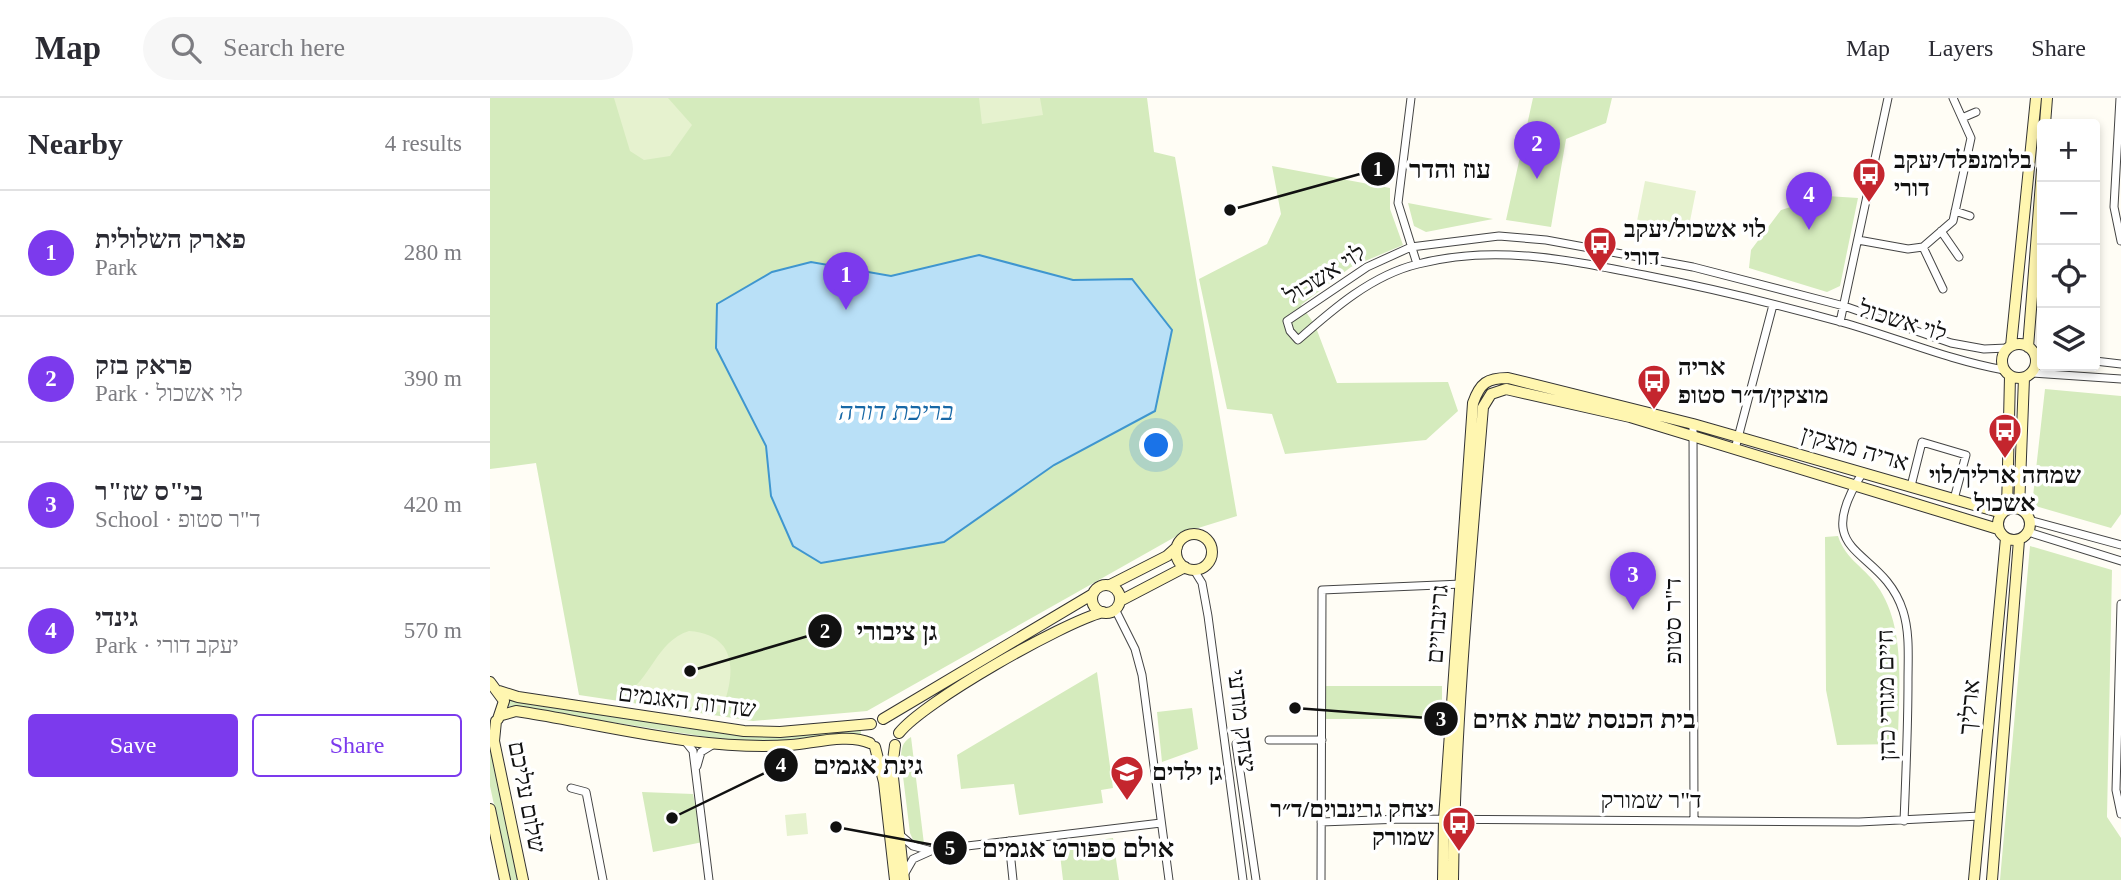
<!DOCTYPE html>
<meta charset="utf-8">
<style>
:root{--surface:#fff;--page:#f7f7f7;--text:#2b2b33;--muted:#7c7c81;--line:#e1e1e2;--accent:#7c3aed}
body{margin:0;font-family:"Times New Roman",Heebo,serif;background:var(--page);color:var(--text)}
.controls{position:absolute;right:21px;top:21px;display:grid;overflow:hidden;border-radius:7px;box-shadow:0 4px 10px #0003}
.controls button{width:63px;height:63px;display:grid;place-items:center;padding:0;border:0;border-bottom:2px solid var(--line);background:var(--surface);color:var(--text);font:35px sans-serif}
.you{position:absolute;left:667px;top:348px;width:24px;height:24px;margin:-18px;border:5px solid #fff;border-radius:50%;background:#1a73e8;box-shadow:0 0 0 10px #1a73e833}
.badge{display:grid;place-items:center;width:46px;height:46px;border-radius:50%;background:var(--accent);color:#fff;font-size:23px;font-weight:700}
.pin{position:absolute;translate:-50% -58px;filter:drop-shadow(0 2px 4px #0008)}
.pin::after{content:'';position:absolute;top:37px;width:24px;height:21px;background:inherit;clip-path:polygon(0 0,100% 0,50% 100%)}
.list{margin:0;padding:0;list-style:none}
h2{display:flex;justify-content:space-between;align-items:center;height:91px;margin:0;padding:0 28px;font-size:30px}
h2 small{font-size:23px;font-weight:400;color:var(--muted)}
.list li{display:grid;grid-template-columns:46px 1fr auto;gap:21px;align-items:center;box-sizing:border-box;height:126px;padding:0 28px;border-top:2px solid var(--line)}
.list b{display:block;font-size:26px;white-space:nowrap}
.list p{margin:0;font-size:23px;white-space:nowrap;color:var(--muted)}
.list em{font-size:23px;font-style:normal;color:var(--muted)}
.actions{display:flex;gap:14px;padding:21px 28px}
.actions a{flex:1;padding:16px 0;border:2px solid var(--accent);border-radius:7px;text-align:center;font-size:24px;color:var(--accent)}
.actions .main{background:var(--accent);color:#fff}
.icon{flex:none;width:38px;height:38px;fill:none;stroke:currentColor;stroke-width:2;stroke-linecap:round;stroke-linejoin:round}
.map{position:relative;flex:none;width:1631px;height:782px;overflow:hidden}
header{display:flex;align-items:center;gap:42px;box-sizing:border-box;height:98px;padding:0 35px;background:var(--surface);border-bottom:2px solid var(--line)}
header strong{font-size:33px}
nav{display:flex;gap:38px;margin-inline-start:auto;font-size:24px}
.search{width:490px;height:63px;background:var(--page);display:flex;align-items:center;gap:18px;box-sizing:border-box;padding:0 24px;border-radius:38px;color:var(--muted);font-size:26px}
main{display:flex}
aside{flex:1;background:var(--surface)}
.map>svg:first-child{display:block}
</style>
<header>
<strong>Map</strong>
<div class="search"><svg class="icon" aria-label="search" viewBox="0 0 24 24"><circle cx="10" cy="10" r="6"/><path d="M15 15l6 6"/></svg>Search here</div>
<nav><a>Map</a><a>Layers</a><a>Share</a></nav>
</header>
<main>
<aside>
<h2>Nearby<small>4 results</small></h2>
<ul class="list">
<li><span class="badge">1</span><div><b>פארק השלולית</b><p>Park</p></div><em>280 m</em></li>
<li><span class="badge">2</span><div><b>פראק בזק</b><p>Park · לוי אשכול</p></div><em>390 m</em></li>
<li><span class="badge">3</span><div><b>בי&quot;ס שז&quot;ר</b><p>School · ד&quot;ר סטופ</p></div><em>420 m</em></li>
<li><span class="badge">4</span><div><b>גינדי</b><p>Park · יעקב דורי</p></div><em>570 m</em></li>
</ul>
<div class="actions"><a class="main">Save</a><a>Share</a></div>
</aside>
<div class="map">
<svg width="1631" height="782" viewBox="0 0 1631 782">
<rect width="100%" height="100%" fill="#fffdf5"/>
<path fill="#d5ebbd" d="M 0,0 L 657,0 L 664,54 L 685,59 L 747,418 L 692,435 L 377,613 L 263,623 L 89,597 L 46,365 L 0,371 Z
M 1043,0 L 1122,0 L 1116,25 L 1076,41 L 1061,129 L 1016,122 Z
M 782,68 L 900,90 L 900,111 L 913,147 L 861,169 L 811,207 L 825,227 L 847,285 L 958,284 L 968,313 L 936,342 L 795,356 L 782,316 L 737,311 L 709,181 L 777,146 L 791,116 Z
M 1337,98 L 1368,100 L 1350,188 L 1337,194 L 1259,170 L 1261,152 L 1291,112 Z
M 918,105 L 1003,121 L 936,134 L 924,128 Z
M 1555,291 L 1631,298 L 1631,416 L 1621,430 L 1542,407 Z
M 1348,438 C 1356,463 1376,469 1390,492 C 1417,535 1408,597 1408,646 L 1347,647 L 1336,592 L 1335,439 Z
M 1540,448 L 1622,472 L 1617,719 L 1631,740 L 1631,782 L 1510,782 Z
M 607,574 L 623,690 L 611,692 L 613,705 L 529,717 L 524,686 L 471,691 L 467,657 Z
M 836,588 L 952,588 L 952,621 L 836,621 Z
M 19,600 L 253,637 L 371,633 L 371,639 L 293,644 L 230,641 L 18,608 Z
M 702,610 L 708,651 L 672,664 L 667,614 Z
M 0,638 L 28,782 L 20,782 L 0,688 Z
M 421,639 L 434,746 L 424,744 L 420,735 L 411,662 C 411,651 412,644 421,639 Z
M 152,694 L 203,696 L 213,744 L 163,754 Z
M 623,740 L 629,782 L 573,782 L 569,748 Z"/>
<path fill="#e6f2cf" d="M 124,0 L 178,0 L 202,27 L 180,58 L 154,62 L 140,53 Z
M 489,0 L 550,0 L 553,17 L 492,26 Z
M 1155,83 L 1206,93 L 1198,133 L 1147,123 Z
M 199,533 C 250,537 245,578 231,614 L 132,598 C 162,582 165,544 199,533 Z
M 316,715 L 318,736 L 297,738 L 295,717 Z"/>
<path fill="#b9e0f7" stroke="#3f96cf" stroke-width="2" d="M 489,157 L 583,182 L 642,181 L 682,232 L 665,313 L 564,367 L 454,444 L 331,465 L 303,448 L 281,398 L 276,348 L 226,250 L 227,206 L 282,174 L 321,164 L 401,178 Z"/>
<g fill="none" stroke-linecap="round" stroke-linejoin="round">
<defs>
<path id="street" d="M 921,0 L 908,105 L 927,166
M 1630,0 L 1624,109 L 1631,143
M 1472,20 L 1486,14
M 1465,113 L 1480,118
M 1451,133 L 1469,159
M 1368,142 L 1418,151 L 1433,149 L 1463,123 L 1481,40 L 1463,0
M 1433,149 L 1453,191
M 1350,224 L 1398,0
M 1544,256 L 1552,257
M 1605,263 L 1631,266
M 1514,272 C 1458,262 1405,239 1351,224 C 1286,206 1220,190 1154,177 C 1079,162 1005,146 928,166 C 882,177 843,211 808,242 L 800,233 L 797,223 L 877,169 L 921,149 L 1009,138 L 1056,142 L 1203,169 L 1354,208 L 1461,245 L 1494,251 L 1517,250
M 1542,275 L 1631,281
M 1203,326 L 1204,721
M 1245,351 L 1283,207
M 1373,374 C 1317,461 1392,447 1413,513 C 1420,535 1418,560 1418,583 C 1418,629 1416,676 1414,723
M 1421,388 L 1432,344 L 1476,357 L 1464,401
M 1539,422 L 1631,447
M 1538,434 L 1631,463
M 704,472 L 712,485 L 718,518 L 753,782
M 1631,506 L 1626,692 L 1631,716
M 625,511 L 645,551 L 652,577 L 679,782
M 779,642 L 832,642
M 195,643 L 203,653 L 219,782
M 746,646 L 766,782
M 207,668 L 211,654 L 224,646
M 81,690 L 96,694 L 113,782
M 831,724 L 912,721 L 1369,724 L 1490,718
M 410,737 L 423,748 L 438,752
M 519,743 L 523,782
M 415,775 L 423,761 L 443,752 L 671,725
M 831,782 L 832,492 L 972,486"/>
<path id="secondary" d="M 1555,26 L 1557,0
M1512 263a17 17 0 1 1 34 0a17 17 0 1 1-34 0Z
M 1521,248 L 1546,0
M 1538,249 L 1552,72
M1508 426a16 16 0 1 1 32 0a16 16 0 1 1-32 0Z
M 1529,411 L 1534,280
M 1517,412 L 1520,278
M686 454a18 18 0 1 1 36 0a18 18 0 1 1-36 0Z
M 620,487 L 677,458 L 687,449
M602 501a14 14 0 1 1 28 0a14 14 0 1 1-28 0Z
M 630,503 L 695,469
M 0,584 L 14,603 L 8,621
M 9,593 L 28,599 L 254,633 L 290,634 L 381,626
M 12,617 L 26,613 L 39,615 C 124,629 214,653 301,647 C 324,645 359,635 380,645
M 393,621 L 603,496
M 6,623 L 4,643 L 33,782
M 409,635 C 433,604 572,525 613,514
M 405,647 L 402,670 L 414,782
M 385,649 L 394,684 L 405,782
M 0,711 L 15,782
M 953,782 L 954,721 L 983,305 C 990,285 997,280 1018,280 L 1203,326 L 1512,415
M 963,782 C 965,625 980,466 993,309 L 1001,296 L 1016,291 L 1140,319 L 1508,431
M 1484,782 L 1516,440
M 1502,782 L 1529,442"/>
</defs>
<use href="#street" stroke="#444" stroke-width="9"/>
<use href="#secondary" stroke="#333" stroke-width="12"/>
<use href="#street" stroke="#fff" stroke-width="7"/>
<use href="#secondary" stroke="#fff6b0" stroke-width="10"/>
</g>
<defs>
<symbol id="bus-pin" viewBox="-11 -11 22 30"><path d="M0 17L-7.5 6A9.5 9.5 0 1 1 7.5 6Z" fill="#c4262e" stroke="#fff"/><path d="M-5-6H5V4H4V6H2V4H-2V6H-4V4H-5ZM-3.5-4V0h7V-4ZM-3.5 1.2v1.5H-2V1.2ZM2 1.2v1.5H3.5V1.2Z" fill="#fff"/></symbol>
<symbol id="school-pin" viewBox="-11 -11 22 30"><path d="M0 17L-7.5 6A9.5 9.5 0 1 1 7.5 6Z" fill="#c4262e" stroke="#fff"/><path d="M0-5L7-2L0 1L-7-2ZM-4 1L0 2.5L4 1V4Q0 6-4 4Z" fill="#fff"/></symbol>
</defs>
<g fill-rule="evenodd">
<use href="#bus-pin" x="1360" y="57" width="38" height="52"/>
<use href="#bus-pin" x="1091" y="126" width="38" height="52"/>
<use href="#bus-pin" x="1145" y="264" width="38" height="52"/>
<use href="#bus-pin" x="1496" y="313" width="38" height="52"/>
<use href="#school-pin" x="618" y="655" width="38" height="52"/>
<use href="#bus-pin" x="950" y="706" width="38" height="52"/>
</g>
<g text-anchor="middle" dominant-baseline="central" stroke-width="7" stroke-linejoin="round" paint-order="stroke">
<g font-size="24" font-weight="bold" fill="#111" stroke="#fff" text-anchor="start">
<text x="1404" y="62">בלומנפלד/יעקב<tspan x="1404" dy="28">דורי</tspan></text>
<text x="1134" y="131">לוי אשכול/יעקב<tspan x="1134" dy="28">דורי</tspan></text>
<text x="1188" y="269">אריה<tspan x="1188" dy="28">מוצקין/ד״ר סטופ</tspan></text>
<text x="1515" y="377" text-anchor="middle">שמחה ארליך/לוי<tspan x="1515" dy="28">אשכול</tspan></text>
<text x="662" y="674">גן ילדים</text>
<text x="944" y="711" text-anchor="end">יצחק גרינבוים/ד״ר<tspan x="944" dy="28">שמורק</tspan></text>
</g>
<g font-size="24" fill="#111" stroke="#fff">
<text transform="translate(835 176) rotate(-32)">לוי אשכול</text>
<text transform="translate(1413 223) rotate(17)">לוי אשכול</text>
<text transform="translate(1365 350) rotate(16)">אריה מוצקין</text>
<text transform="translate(1183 523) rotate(-90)">ד"ר סטופ</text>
<text transform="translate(947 526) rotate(-86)">גרינבויים</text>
<text transform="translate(1396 597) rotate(-91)">חיים מגורי כהן</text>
<text transform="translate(197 603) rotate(7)">שדרות האגמים</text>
<text transform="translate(1479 609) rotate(-85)">ארליך</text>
<text transform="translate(752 623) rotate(83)">יצחק מודעי</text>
<text transform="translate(37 699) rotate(79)">שלום עליכם</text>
<text x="1161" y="702">ד"ר שמורק</text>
</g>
<g font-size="26" font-style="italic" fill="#1768a6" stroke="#fff">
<text x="406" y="313">בריכת דורה</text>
</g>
</g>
<path fill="none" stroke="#111" stroke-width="2.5" d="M740 112L888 71M200 573L335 533M805 610L951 621M182 720L291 667M346 729L460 750"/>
<g fill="#111" stroke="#fff" stroke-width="2.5">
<circle cx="740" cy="112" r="7"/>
<circle cx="200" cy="573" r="7"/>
<circle cx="805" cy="610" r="7"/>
<circle cx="182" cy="720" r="7"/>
<circle cx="346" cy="729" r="7"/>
<circle cx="888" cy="71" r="18"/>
<circle cx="335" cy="533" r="18"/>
<circle cx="951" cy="621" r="18"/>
<circle cx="291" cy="667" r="18"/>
<circle cx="460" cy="750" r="18"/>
</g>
<g font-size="21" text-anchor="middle" font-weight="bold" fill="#fff">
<text x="888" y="78">1</text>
<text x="335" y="540">2</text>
<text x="951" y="628">3</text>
<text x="291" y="674">4</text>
<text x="460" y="757">5</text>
</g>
<g font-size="26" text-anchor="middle" font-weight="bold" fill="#111" stroke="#fff" stroke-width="7" stroke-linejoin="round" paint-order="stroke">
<text x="960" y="80">עוז והדר</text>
<text x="407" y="542">גן ציבורי</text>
<text x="1094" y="630">בית הכנסת שבת אחים</text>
<text x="378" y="676">גינת אגמים</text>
<text x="588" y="759">אולם ספורט אגמים</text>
</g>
</svg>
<div class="controls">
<button>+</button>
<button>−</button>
<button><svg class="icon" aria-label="locate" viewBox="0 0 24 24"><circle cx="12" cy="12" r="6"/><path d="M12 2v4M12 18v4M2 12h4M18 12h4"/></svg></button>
<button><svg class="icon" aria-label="layers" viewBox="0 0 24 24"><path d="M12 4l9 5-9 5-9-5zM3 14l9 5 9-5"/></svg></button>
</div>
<div class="you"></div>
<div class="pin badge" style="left:356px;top:212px">1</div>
<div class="pin badge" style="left:1047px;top:81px">2</div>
<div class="pin badge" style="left:1143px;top:512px">3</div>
<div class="pin badge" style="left:1319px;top:132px">4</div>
</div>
</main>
